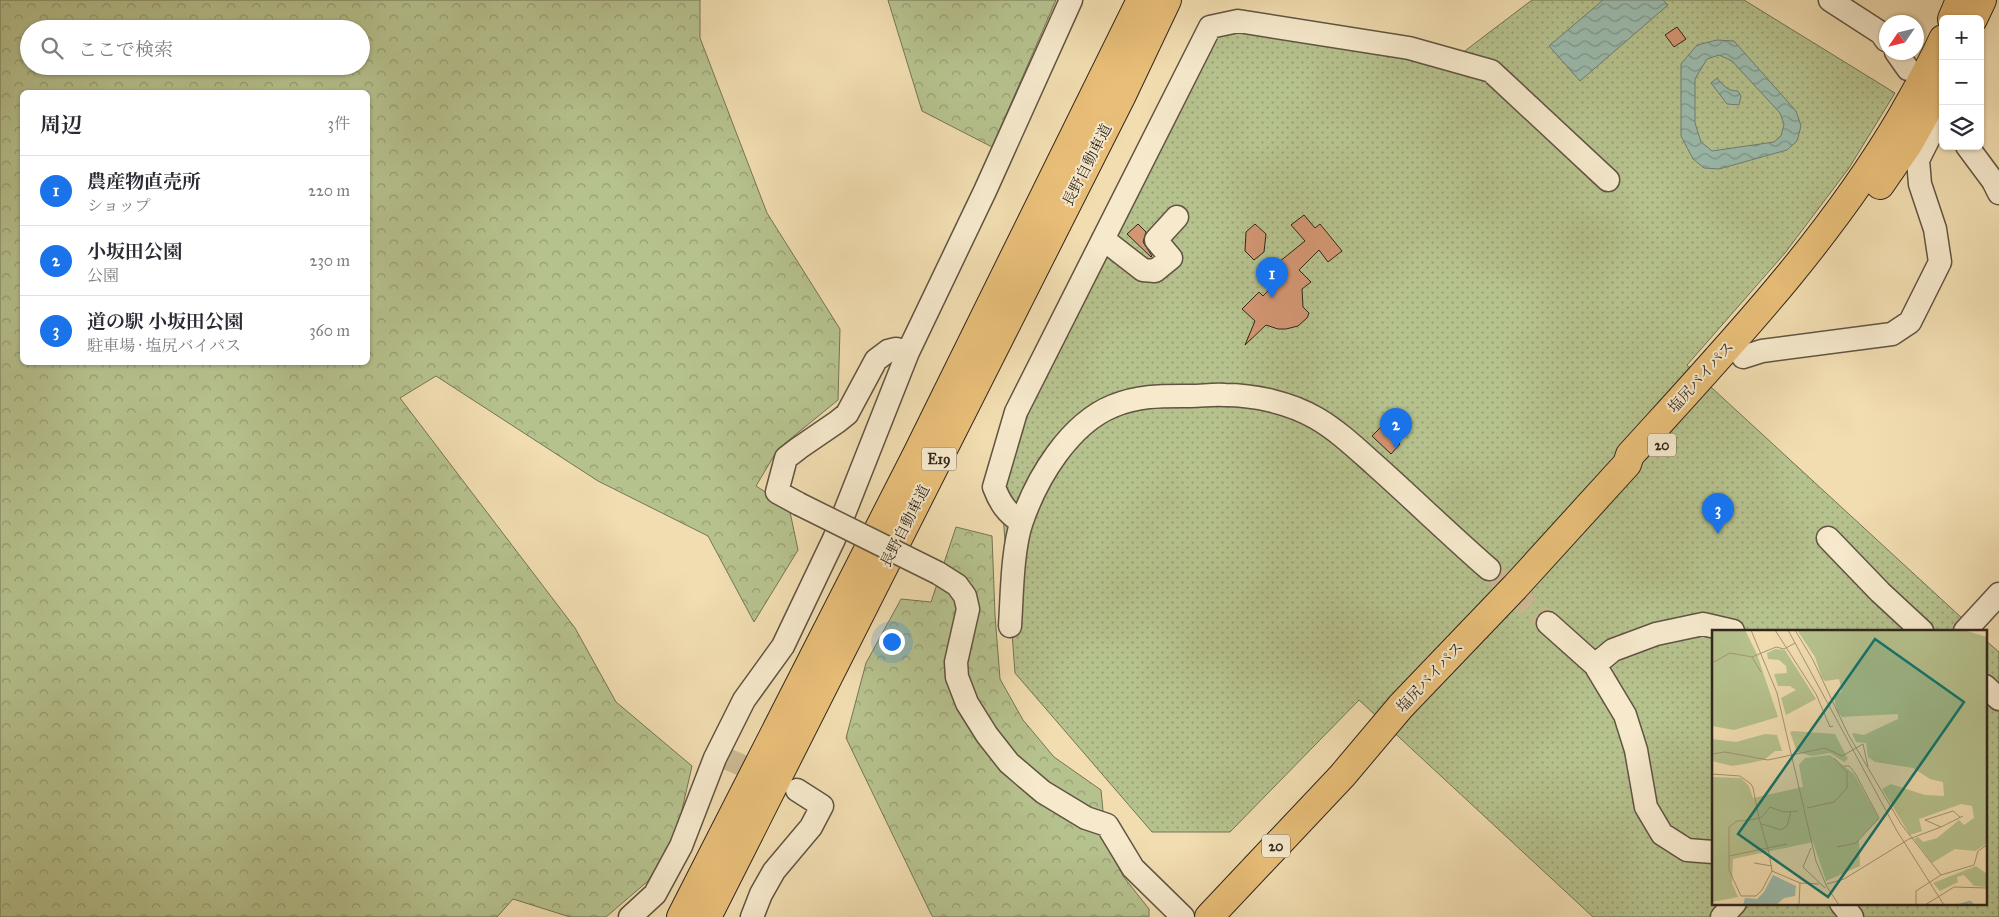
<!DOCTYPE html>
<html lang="ja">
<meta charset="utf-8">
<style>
:root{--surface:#fff;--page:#f2f2f3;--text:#2b2b33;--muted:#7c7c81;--line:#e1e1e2;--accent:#1a73e8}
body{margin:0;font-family:"IM FELL Great Primer","Noto Serif JP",serif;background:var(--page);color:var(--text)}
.controls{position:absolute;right:15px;top:15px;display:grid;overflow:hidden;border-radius:8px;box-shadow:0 1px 4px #0004}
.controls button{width:45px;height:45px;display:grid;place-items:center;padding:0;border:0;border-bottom:1px solid var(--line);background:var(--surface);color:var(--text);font:25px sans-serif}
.compass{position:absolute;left:1879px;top:15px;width:45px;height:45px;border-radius:50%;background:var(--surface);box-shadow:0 1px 4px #0004;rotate:235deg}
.you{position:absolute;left:891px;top:641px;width:18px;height:18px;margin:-12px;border:4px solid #fff;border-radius:50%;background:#1a73e8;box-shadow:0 0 0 8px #1a73e833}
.badge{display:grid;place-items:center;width:32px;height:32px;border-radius:50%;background:var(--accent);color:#fff;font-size:16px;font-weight:700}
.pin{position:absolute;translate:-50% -41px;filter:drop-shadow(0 1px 2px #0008)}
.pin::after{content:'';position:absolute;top:26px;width:18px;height:15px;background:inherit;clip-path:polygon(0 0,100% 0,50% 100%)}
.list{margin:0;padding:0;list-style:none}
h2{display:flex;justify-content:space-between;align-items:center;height:65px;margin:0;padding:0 20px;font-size:21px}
h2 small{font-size:16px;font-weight:400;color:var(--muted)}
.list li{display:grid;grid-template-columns:32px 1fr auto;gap:15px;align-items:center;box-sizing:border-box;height:70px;padding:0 20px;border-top:1px solid var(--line)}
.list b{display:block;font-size:19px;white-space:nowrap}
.list p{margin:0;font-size:16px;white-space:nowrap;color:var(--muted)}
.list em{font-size:16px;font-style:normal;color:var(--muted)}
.icon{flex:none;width:28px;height:28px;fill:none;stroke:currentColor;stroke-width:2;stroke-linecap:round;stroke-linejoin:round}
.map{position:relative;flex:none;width:1999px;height:917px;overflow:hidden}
.search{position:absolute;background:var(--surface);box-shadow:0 1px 4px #0004;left:20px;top:20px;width:350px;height:55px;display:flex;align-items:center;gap:12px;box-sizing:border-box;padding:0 18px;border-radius:28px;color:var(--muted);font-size:19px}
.panel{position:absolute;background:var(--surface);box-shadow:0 1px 4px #0004;left:20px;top:90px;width:350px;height:275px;border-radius:8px}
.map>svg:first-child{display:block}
</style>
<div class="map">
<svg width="1999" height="917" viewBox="0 0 1999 917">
<defs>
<pattern id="forest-crowns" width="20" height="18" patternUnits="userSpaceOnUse" patternTransform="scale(1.25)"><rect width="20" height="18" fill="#b6c28e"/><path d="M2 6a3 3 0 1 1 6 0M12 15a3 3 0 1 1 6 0" fill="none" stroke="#959d73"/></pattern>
<pattern id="park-dots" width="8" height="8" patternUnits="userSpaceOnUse" patternTransform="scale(1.25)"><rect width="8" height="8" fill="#b6c28e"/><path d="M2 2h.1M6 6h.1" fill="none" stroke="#959d73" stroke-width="1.8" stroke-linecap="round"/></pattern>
<pattern id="water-waves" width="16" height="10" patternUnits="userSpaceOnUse" patternTransform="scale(1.25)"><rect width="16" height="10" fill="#9bbbad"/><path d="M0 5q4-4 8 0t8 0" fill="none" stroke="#7f988c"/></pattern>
</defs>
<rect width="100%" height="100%" fill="#f1ddb0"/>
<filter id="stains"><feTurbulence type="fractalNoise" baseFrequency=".004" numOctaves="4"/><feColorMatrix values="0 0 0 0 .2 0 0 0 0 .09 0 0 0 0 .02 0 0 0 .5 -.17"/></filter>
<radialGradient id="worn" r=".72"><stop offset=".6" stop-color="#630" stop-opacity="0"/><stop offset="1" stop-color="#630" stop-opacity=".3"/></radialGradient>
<path fill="url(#forest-crowns)" stroke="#747456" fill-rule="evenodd" d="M 0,0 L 700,0 L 700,38 L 767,213 L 840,329 L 838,400 L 778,449 L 756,486 L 789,507 L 798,550 L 754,622 L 708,536 L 598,481 L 436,376 L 400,398 L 575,628 L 616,702 L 692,766 L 676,836 L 648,881 L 606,917 L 570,917 L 513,899 L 497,917 L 0,917 ZM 29,29 L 361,29 L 361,66 L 29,66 ZM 22,92 L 368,92 L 368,362 L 22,362 Z
M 888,0 L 1056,0 L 992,147 L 922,111 Z
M 956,527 L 992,536 L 995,615 L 1000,679 L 1023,720 L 1054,757 L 1101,790 L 1106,842 L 1123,876 L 1149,909 L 1149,917 L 933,917 L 931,914 L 846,738 L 866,663 L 901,599 L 931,602 Z"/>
<path fill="url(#park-dots)" stroke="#747456" d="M 1532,0 L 1744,0 L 1895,93 L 1849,168 L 1785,253 L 1687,365 L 1976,631 L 1713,631 L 1713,903 L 1985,903 L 1985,640 L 1999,652 L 1999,917 L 1593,917 L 1359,700 L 1230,832 L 1152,832 L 1015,673 L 1001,488 L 1024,411 L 1217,22 L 1445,66 Z"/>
<path fill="url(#water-waves)" stroke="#717f73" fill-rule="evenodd" d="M 1603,0 L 1663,0 L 1668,5 L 1580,81 L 1549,46 Z
M 1717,40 L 1734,41 L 1796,111 L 1801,126 L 1797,141 L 1787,150 L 1719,169 L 1704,168 L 1693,159 L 1681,136 L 1681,64 L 1697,45 ZM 1719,55 L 1732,61 L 1780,113 L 1784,124 L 1781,136 L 1774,142 L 1712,151 L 1701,142 L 1695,123 L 1695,79 L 1707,59 Z
M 1717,78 C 1723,85 1727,91 1738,91 L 1741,96 L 1739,105 L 1727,104 L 1711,83 Z"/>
<path fill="#d29672" stroke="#31261d" d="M 1677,27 L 1686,39 L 1674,47 L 1665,35 Z
M 1304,215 L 1315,228 L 1320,224 L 1342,251 L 1328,262 L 1319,250 L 1299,270 L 1311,282 L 1302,289 L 1303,307 L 1309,313 L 1307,318 L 1298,326 L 1286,329 L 1278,329 L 1266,325 L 1245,345 L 1255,321 L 1242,309 L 1259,292 L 1263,296 L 1283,275 L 1274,266 L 1305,241 L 1291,225 Z
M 1138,224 L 1146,232 L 1143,242 L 1152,256 L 1151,257 L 1127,234 Z
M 1255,224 L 1266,234 L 1264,252 L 1254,260 L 1245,251 L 1246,232 Z
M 1381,427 L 1400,444 L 1391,454 L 1372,436 Z"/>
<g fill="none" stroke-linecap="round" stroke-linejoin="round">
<path stroke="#cbb893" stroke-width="22" stroke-dasharray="22 11" stroke-linecap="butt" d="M 1489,569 L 1548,623
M 725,758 L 771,778"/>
<defs>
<path id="minor" d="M 1830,0 L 1881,33 L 1886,40
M 1896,52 L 1908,69
M 1967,146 L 1993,181 L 1999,193
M 1103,239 L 1143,270 L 1155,271 L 1171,258 L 1156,240 L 1177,217
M 1743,357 L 1762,351 L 1892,334 L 1910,322 L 1940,262 L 1935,229 L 1920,184 L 1918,160 L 1943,110
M 799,504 L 777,492 L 786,458 L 799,448 L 837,422 L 847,414 L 876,360 L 888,351 L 896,349 L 908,352
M 1021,522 C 1007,513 1000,503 994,487 L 1016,412 L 1210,27 L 1238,21 L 1409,48 L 1491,71 L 1608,180
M 1828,538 L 1880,592 L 1922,631
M 938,573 L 957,585 L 965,596 L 968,609 L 956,662 L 957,677 L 967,703 L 987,735 L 1009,763 L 1043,792 L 1086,818 L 1107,825 L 1133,868 L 1183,917
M 1548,623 L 1595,665 L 1625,715 L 1636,750 L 1646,807 L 1662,834 L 1687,850 L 1713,852
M 1010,626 C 1012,596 1012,549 1022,521 C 1037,478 1069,424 1113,406 C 1140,395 1163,396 1191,396 C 1202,396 1214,394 1225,395 C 1255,395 1290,403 1316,418 C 1337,430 1356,448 1375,465 C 1413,499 1450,535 1489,569
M 1965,631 L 1999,594
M 1595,665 L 1613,650 L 1656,634 L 1703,624 L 1733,631
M 1985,686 L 1999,699
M 1841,903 L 1852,917
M 630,917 L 655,894 L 681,846 L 715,758 L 744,700 L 783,646 L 834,539 L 908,352 L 985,191 L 1071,0
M 752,917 L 761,894 L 774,871 L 811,827 L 822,806 L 797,790
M 1722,917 L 1735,903"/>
<path id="highway" d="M 1952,19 L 1960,0
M 1973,19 L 1982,0
M 1880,185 L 1909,143 L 1940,87
M 681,917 L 917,454 L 1141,0
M 707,917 L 1121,97 L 1167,0
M 1209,917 L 1342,776 L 1401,706 L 1515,587 L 1627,464 L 1630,455 C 1728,347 1828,242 1902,116 C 1916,91 1931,66 1943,39"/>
</defs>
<use href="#minor" stroke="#615442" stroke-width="25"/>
<use href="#highway" stroke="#31261d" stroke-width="30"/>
<use href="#minor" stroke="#f6e9cc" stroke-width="22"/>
<use href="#highway" stroke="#e8be78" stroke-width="28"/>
<defs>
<path id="minor-bridge" d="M 799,504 L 938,573"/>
</defs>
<use href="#minor-bridge" stroke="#615442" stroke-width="25" stroke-linecap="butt"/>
<use href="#minor-bridge" stroke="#f6e9cc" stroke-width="22"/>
</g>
<g text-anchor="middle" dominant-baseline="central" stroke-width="4" stroke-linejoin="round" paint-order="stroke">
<g fill="#f6e9cc" stroke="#6c6052" stroke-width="1">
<rect x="1648" y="433.5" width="28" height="23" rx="4"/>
<rect x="921.5" y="447.5" width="35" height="23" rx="4"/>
<rect x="1262" y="834.5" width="28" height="23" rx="4"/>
</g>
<g font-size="14" font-weight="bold" fill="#31261d">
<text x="1662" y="445">20</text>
<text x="939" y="459">E19</text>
<text x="1276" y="846">20</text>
</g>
<g font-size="15" fill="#31261d" stroke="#f6e9cc">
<text transform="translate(1087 165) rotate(-63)">長野自動車道</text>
<text transform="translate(1701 377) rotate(-48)">塩尻バイパス</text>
<text transform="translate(905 526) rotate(-63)">長野自動車道</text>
<text transform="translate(1430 677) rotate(-47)">塩尻バイパス</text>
</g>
</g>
<g transform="translate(1712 630)">
<rect width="275" height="275" fill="#f1ddb0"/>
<path d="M 0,0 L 33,0 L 45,24 L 66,87 L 22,100 L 0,96 ZM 85,0 L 252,0 L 275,7 L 275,214 L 263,221 L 243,219 L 220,233 L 202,209 L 206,207 L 211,212 L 225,208 L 247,190 L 252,195 L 262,188 L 260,176 L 249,174 L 207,189 L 210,201 L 198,205 L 170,159 L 179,154 L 213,165 L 232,166 L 231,152 L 218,149 L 201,138 L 163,132 L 156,127 L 154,113 L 144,112 L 140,103 L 152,105 L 186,89 L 186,84 L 130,87 L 125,81 L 122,67 L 130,61 L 127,49 L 113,51 L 110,48 L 103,27 ZM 63,19 L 73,20 L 104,69 L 74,85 L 69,68 L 84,60 L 78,56 L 66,56 L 62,44 L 75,43 L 74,36 L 67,30 L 56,29 L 55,23 ZM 81,101 L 123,104 L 136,129 L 132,132 L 118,123 L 100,126 L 85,122 L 78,102 ZM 53,104 L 65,105 L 70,121 L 63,121 L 52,130 L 38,133 L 20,136 L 0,131 L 0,109 L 24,112 ZM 264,236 L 275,244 L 275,257 L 262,256 L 252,245 L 245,247 L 246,252 L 228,261 L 221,253 Z" fill="#b6c28e"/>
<path d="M 118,125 L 142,144 L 167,189 L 147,209 L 148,236 L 114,251 L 101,212 L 21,229 L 20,253 L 26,267 L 0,272 L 0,147 L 29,148 L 37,156 L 41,168 L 91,157 L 87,135 L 93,128 Z" fill="#b6c28e"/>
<path d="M 61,245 L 84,256 L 83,266 L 72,268 L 64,275 L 31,275 L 33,268 L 45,269 L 52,262 Z" fill="#9bbbad"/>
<path fill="none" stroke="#9bbbad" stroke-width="2.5" d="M 247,275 L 258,272 L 261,275"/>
<path fill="none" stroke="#a49475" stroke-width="1" d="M 39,0 L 65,63 L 104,231 L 115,257 L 127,275M 63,0 L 104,64 L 118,97 L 121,96M 76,0 L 185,201 L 232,275M 83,0 L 101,30 L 136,104 L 189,194 L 229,245M 0,33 L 18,23 L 40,27M 49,42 L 40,27 L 64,17 L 72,19 L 83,13M 0,124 L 13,122 L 56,130 L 113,118 L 130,126 L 151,114 L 156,137M 0,144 L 28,146 L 39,154 L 41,158 L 47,188 L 57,223 L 60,241 L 50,260 L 44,266 L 29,266 L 17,240 L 17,197 L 25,191 L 38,190 L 47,188 L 50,187 L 58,177 L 72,182 L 86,181M 95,178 L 122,172 L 135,158 L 135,142 L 122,128M 50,194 L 69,200 L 75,196 L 79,182M 229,197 L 251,186M 125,217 L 144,213 L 167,188 L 143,143 L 137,136 L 132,136M 99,218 L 91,237 L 113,258M 17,226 L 75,214M 42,233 L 60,236M 60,241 L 88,253 L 107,254M 115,254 L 132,249 L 197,209 L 229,197 L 213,190 L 241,181 L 248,187M 87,275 L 88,253M 204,275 L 204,261 L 229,245 L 262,235 L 266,221 L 275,215M 213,275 L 242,257 L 275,258"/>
<path fill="#0f766e" fill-opacity="0.15" stroke="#0f766e" stroke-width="2.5" d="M 163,9 L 252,72 L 116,267 L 26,204 Z"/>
<rect width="275" height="275" fill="none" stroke="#31261d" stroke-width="2.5"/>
</g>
<rect width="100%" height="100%" filter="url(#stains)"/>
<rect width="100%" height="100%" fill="url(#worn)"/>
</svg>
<div class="controls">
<button>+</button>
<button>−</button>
<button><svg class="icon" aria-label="layers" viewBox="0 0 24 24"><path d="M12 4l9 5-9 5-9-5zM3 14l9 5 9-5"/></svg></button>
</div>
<svg class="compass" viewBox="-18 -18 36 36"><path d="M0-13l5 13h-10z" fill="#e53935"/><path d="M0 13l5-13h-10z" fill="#7c7c81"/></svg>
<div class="you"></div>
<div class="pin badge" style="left:1272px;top:298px">1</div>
<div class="pin badge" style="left:1396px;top:449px">2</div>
<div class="pin badge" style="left:1718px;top:534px">3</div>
<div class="search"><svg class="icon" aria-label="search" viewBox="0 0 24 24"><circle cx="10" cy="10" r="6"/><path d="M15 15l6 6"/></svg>ここで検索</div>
<section class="panel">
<h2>周辺<small>3件</small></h2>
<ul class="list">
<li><span class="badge">1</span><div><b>農産物直売所</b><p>ショップ</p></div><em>220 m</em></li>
<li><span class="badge">2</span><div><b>小坂田公園</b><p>公園</p></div><em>230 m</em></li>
<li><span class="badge">3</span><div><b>道の駅 小坂田公園</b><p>駐車場 · 塩尻バイパス</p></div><em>360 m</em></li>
</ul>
</section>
</div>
